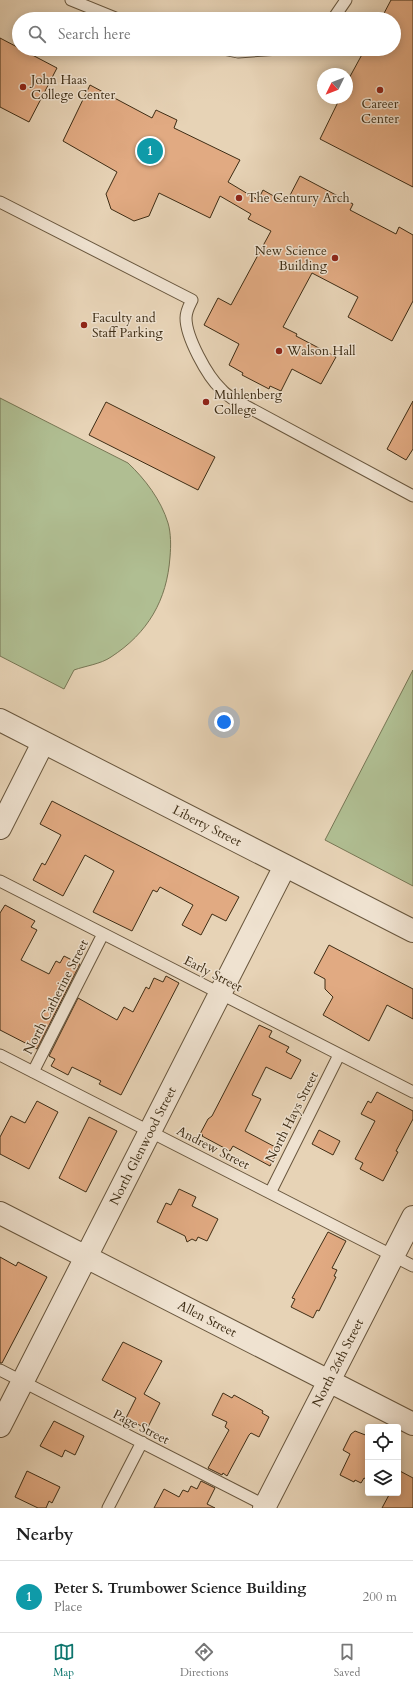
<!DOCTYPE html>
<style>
:root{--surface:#fff;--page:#f2f2f2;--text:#222;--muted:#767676;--line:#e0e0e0;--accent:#0f766e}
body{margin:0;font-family:Cardo,serif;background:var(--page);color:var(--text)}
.controls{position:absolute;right:12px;bottom:12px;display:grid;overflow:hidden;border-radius:4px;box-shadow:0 2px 10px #0003}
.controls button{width:36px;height:36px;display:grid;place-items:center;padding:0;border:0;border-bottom:1px solid var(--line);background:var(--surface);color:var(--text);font:20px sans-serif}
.compass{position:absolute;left:317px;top:68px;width:36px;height:36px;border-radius:50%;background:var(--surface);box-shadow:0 2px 10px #0003;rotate:227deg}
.you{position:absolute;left:224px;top:722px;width:14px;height:14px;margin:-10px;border:3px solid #fff;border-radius:50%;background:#1a73e8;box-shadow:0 0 0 6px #1a73e833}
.badge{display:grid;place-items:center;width:26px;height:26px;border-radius:50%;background:var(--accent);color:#fff;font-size:13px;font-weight:700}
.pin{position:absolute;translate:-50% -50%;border:2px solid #fff;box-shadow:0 1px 4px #0006}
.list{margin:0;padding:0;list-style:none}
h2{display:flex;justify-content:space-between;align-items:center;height:52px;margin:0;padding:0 16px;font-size:17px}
h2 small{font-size:13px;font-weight:400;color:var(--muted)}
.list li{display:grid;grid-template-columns:26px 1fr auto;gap:12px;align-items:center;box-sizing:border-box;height:72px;padding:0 16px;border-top:1px solid var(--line)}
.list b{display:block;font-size:15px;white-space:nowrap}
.list p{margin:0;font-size:13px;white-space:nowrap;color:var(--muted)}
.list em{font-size:13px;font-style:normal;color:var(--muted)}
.icon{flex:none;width:22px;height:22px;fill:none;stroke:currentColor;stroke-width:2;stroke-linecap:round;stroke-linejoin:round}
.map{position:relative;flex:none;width:413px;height:1508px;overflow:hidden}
.search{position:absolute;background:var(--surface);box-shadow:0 2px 10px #0003;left:12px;right:12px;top:12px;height:44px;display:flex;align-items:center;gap:10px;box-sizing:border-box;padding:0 14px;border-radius:22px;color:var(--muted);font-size:15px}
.sheet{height:124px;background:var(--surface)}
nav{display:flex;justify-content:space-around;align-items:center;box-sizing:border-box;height:56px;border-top:1px solid var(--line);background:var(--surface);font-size:11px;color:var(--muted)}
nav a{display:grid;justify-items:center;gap:2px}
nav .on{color:var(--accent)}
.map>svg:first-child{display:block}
</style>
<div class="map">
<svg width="413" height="1508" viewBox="0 0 413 1508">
<rect width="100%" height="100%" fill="#e7d3b6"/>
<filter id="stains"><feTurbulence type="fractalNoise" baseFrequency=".005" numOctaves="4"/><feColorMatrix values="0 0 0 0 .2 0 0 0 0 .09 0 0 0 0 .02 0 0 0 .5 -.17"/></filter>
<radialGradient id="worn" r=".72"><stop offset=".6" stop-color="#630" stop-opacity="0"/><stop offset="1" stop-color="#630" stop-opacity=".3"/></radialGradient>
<path fill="#b0be92" stroke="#777654" d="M 0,398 L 128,463 C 145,479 161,500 168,523 C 171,533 171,546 170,557 C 167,600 148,633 111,657 C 101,664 85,666 74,670 L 64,689 L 0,656 Z
M 413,670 L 413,886 L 325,840 Z"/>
<path fill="#e1aa82" stroke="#3e2d15" d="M 391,0 L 413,0 L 413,187 L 320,139 L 340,98 L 347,98 L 347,82 L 365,49 L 394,49 L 394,19 L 381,19 Z
M 0,38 L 57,68 L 29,122 L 0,107 Z
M 90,85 L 152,118 L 156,110 L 177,120 L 174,128 L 240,160 L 228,182 L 258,200 L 263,190 L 286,203 L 300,176 L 353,204 L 350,210 L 396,234 L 399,227 L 413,235 L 413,301 L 392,341 L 348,317 L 358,297 L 312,273 L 283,327 L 297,334 L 296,336 L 336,357 L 321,384 L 292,369 L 281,391 L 270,386 L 269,389 L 242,375 L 243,373 L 229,365 L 239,344 L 204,325 L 218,298 L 231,305 L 271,231 L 248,219 L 251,214 L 220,196 L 210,218 L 159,193 L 149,216 L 134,221 L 111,209 L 106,194 L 117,172 L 63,141 Z
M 413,401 L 413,449 L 406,460 L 387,449 Z
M 106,402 L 215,457 L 198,490 L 89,435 Z
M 52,801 L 239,897 L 226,921 L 212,914 L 201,935 L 182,925 L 193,905 L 160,887 L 157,892 L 153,890 L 132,931 L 93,912 L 114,871 L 85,855 L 63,896 L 33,880 L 42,863 L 45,865 L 61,835 L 40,824 Z
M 5,905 L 35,921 L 31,927 L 37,930 L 21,960 L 49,974 L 56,961 L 60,963 L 64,956 L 80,964 L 37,1049 L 0,1030 L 0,913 Z
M 329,945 L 413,989 L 413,1019 L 387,1005 L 369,1041 L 323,1015 L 333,997 L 325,989 L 325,979 L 314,973 Z
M 166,976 L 179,983 L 121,1095 L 99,1084 L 101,1081 L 72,1067 L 68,1075 L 51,1066 L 55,1059 L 49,1056 L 78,998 L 117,1020 L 124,1007 L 133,1012 L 146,987 L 149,989 L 154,978 L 163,982 Z
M 259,1025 L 272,1031 L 269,1037 L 289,1047 L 286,1052 L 301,1060 L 291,1079 L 266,1067 L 252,1095 L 261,1099 L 245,1131 L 279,1149 L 270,1166 L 233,1146 L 230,1151 L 202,1136 L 203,1135 L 200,1134 L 208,1119 L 212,1116 Z
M 377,1092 L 413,1111 L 413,1119 L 396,1151 L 398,1152 L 383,1181 L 360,1169 L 363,1163 L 355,1159 L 375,1121 L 361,1114 L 368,1101 L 371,1103 Z
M 37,1101 L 58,1112 L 29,1169 L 0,1154 L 0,1137 L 11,1116 L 25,1123 Z
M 89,1117 L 117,1131 L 86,1192 L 59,1178 Z
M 319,1130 L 340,1141 L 333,1155 L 312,1144 Z
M 179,1189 L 196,1197 L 192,1206 L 218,1219 L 207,1241 L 198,1237 L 196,1241 L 192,1239 L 187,1242 L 185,1236 L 157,1222 L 166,1203 L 171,1205 Z
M 328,1232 L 346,1241 L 332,1268 L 337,1270 L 334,1276 L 336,1277 L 319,1311 L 317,1310 L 313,1318 L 291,1307 L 295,1299 L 292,1298 Z
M 0,1257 L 16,1266 L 18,1262 L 47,1277 L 2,1363 L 0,1363 Z
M 123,1342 L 162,1361 L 144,1394 L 160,1403 L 147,1429 L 126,1418 L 136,1398 L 102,1380 Z
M 223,1393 L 232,1398 L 234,1395 L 263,1411 L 262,1413 L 269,1417 L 259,1437 L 251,1433 L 249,1435 L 227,1476 L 223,1473 L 222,1475 L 208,1468 L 229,1430 L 225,1427 L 227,1422 L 212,1415 Z
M 54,1421 L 84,1436 L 75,1455 L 65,1450 L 62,1457 L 40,1446 Z
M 355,1431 L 368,1436 L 368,1480 L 364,1478 L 361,1483 L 355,1480 L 354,1482 L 340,1475 L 350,1454 L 343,1450 L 351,1434 Z
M 398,1470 L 413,1478 L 413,1508 L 382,1508 L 390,1493 L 398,1493 Z
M 27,1471 L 60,1487 L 52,1503 L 49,1501 L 46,1508 L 38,1508 L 15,1497 Z
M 201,1481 L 215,1488 L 207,1504 L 215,1508 L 154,1508 L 164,1489 L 179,1497 L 183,1490 L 188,1492 L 191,1486 L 197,1489 Z"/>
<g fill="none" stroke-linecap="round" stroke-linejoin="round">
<defs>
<path id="lane" d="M 71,0 L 118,19
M 333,19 L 346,0
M 223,49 L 238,52 L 279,49
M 0,202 L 192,300 C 189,306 186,311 186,318 C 186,337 207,376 221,389 C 224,393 229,396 233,399 L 413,496
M 0,881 L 413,1092
M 0,1055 L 413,1266
M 33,1072 L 103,934
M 270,1193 L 339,1055
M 0,1370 L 268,1507
M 108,1508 L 142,1442"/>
<path id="street" d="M 0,720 L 413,931
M 0,828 L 43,743
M 0,1213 L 413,1424
M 0,1426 L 285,866
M 264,1508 L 413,1217"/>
</defs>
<use href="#lane" stroke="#68563d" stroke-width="13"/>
<use href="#street" stroke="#68563d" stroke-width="24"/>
<use href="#lane" stroke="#efe2d0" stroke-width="11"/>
<use href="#street" stroke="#efe2d0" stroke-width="22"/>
</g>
<g fill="#8f2418" stroke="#efe2d0" stroke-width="1.5">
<circle cx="23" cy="87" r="4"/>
<circle cx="380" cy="90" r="4"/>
<circle cx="239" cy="198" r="4"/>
<circle cx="335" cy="258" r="4"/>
<circle cx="84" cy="325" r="4"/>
<circle cx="279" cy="351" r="4"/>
<circle cx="206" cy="402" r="4"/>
</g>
<g text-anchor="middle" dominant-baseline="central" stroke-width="3" stroke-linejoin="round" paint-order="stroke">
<g font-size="13" fill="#3e2d15" stroke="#efe2d0" text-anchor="start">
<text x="31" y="80">John Haas<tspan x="31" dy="15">College Center</tspan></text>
<text x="380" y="104" text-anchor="middle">Career<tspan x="380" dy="15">Center</tspan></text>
<text x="247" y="198">The Century Arch</text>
<text x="327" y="251" text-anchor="end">New Science<tspan x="327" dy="15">Building</tspan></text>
<text x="92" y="318">Faculty and<tspan x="92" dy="15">Staff Parking</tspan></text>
<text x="287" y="351">Walson Hall</text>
<text x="214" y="395">Muhlenberg<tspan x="214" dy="15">College</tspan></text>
</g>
<g font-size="13" fill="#3e2d15" stroke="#efe2d0">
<text transform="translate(207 826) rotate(27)">Liberty Street</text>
<text transform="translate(213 974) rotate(27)">Early Street</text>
<text transform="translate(56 997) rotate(-63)">North Catherine Street</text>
<text transform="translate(292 1117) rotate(-63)">North Hays Street</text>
<text transform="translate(143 1146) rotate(-63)">North Glenwood Street</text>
<text transform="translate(213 1148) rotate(27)">Andrew Street</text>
<text transform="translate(207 1319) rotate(27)">Allen Street</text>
<text transform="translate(338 1363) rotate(-63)">North 26th Street</text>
<text transform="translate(141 1427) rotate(27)">Page Street</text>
</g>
</g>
<rect width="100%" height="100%" filter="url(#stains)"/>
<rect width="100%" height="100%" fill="url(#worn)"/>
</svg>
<div class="controls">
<button><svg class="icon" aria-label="locate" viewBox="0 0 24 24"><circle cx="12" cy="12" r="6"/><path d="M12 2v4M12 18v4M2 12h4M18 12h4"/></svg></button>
<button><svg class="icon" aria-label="layers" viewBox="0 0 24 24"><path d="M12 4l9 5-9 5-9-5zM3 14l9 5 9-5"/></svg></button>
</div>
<svg class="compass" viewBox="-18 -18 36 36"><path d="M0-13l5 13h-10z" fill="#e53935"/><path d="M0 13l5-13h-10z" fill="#767676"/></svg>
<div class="you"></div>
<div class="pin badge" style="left:150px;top:151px;background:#0f9aa8">1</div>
<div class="search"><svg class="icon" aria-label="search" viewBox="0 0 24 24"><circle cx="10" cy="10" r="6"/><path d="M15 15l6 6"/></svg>Search here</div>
</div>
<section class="sheet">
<h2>Nearby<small></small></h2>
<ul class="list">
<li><span class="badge" style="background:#0f9aa8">1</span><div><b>Peter S. Trumbower Science Building</b><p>Place</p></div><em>200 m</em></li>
</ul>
</section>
<nav>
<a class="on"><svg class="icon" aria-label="map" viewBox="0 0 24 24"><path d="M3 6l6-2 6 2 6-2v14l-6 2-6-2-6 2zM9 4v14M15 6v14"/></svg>Map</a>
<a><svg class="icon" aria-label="directions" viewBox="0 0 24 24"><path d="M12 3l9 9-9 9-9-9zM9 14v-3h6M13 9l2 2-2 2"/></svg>Directions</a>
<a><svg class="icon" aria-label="saved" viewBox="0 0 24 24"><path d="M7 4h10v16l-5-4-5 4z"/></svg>Saved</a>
</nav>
